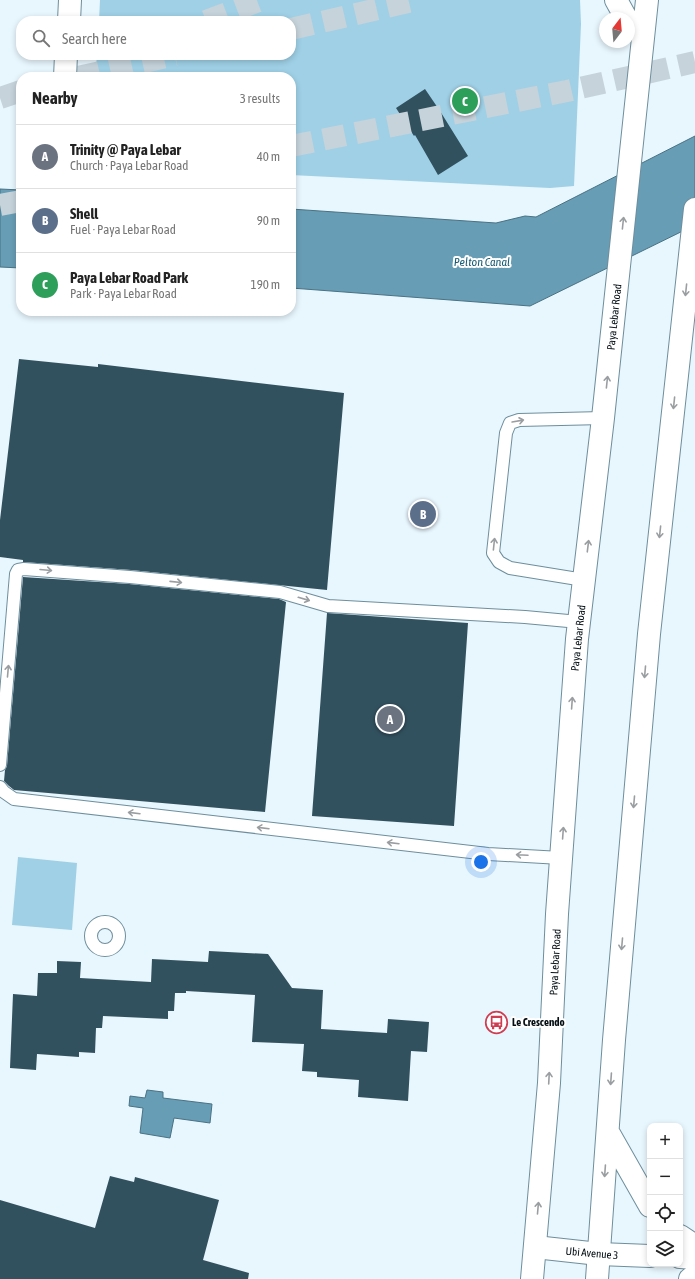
<!DOCTYPE html>
<meta charset="utf-8">
<style>
:root{--surface:#fff;--page:#f6f6f6;--text:#222;--muted:#767676;--line:#e0e0e0;--accent:#ce3d51}
body{margin:0;font-family:"Asap Condensed",sans-serif;background:var(--page);color:var(--text)}
.controls{position:absolute;right:12px;bottom:12px;display:grid;overflow:hidden;border-radius:8px;box-shadow:0 2px 6px #0003}
.controls button{width:36px;height:36px;display:grid;place-items:center;padding:0;border:0;border-bottom:1px solid var(--line);background:var(--surface);color:var(--text);font:20px sans-serif}
.compass{position:absolute;left:599px;top:12px;width:36px;height:36px;border-radius:50%;background:var(--surface);box-shadow:0 2px 6px #0003;rotate:16deg}
.you{position:absolute;left:481px;top:862px;width:14px;height:14px;margin:-10px;border:3px solid #fff;border-radius:50%;background:#1a73e8;box-shadow:0 0 0 6px #1a73e833}
.badge{display:grid;place-items:center;width:26px;height:26px;border-radius:50%;background:var(--accent);color:#fff;font-size:13px;font-weight:700}
.pin{position:absolute;translate:-50% -50%;border:2px solid #fff;box-shadow:0 1px 4px #0006}
.list{margin:0;padding:0;list-style:none}
h2{display:flex;justify-content:space-between;align-items:center;height:52px;margin:0;padding:0 16px;font-size:17px}
h2 small{font-size:13px;font-weight:400;color:var(--muted)}
.list li{display:grid;grid-template-columns:26px 1fr auto;gap:12px;align-items:center;box-sizing:border-box;height:64px;padding:0 16px;border-top:1px solid var(--line)}
.list b{display:block;font-size:15px;white-space:nowrap}
.list p{margin:0;font-size:13px;white-space:nowrap;color:var(--muted)}
.list em{font-size:13px;font-style:normal;color:var(--muted)}
.icon{flex:none;width:22px;height:22px;fill:none;stroke:currentColor;stroke-width:2;stroke-linecap:round;stroke-linejoin:round}
.map{position:relative;flex:none;width:695px;height:1279px;overflow:hidden}
.search{position:absolute;background:var(--surface);box-shadow:0 2px 6px #0003;left:16px;top:16px;width:280px;height:44px;display:flex;align-items:center;gap:10px;box-sizing:border-box;padding:0 14px;border-radius:16px;color:var(--muted);font-size:15px}
.panel{position:absolute;background:var(--surface);box-shadow:0 2px 6px #0003;left:16px;top:72px;width:280px;height:244px;border-radius:16px}
.map>svg:first-child{display:block}
</style>
<div class="map">
<svg width="695" height="1279" viewBox="0 0 695 1279">
<rect width="100%" height="100%" fill="#e8f6fd"/>
<path fill="#9fd0e6" d="M 100,0 L 580,0 L 581,24 L 574,186 L 550,188 L 291,175 L 291,77 L 95,77 L 97,55 L 291,55 L 291,21 L 99,21 Z
M 18,857 L 77,863 L 72,930 L 12,925 Z"/>
<path fill="#679db5" stroke="#497284" d="M 695,136 L 695,225 L 530,306 L 291,288 L 291,209 L 496,223 L 525,216 L 536,217 Z
M 0,189 L 21,190 L 21,268 L 0,267 Z
M 147,1090 L 163,1092 L 163,1098 L 212,1104 L 210,1123 L 174,1118 L 170,1138 L 140,1133 L 143,1108 L 129,1106 L 130,1096 L 145,1098 Z"/>
<path fill="#32515f" d="M 425,89 L 440,111 L 468,156 L 438,175 L 415,135 L 414,136 L 396,108 Z
M 19,359 L 98,367 L 98,364 L 344,393 L 327,590 L 131,570 L 23,562 L 23,560 L 0,557 L 0,520 Z
M 23,577 L 129,584 L 279,599 L 286,602 L 265,812 L 14,790 L 9,786 L 4,781 L 5,770 L 7,766 Z
M 327,613 L 468,623 L 454,826 L 312,816 Z
M 209,951 L 268,954 L 292,988 L 323,990 L 321,1029 L 387,1033 L 388,1019 L 429,1022 L 427,1052 L 411,1051 L 408,1101 L 358,1097 L 359,1080 L 317,1077 L 317,1072 L 302,1071 L 304,1044 L 252,1042 L 255,995 L 186,991 L 186,993 L 175,993 L 174,1011 L 168,1011 L 168,1019 L 103,1016 L 102,1028 L 96,1028 L 95,1053 L 79,1052 L 79,1057 L 37,1054 L 36,1070 L 10,1068 L 13,994 L 37,996 L 38,973 L 57,973 L 57,961 L 81,962 L 80,978 L 151,982 L 152,959 L 208,962 Z
M 110,1176 L 134,1182 L 135,1177 L 219,1200 L 203,1260 L 249,1273 L 248,1279 L 0,1279 L 0,1200 L 95,1228 Z"/>
<g fill="none" stroke-linecap="round" stroke-linejoin="round">
<path stroke="#c6d3da" stroke-width="22" stroke-dasharray="22 11" stroke-linecap="butt" d="M 206,21 L 261,0
M 291,29 L 417,0
M 78,77 L 175,55
M 0,98 L 21,91
M 291,146 L 567,91 L 695,62
M 0,205 L 21,201"/>
<defs>
<path id="lane" d="M 584,580 L 510,568 L 499,562 L 493,553 L 506,433 L 510,423 L 519,420 L 603,418
M 0,765 L 16,574 L 18,570 L 24,569 L 130,577 L 280,592 L 328,606 L 525,617 L 579,622
M 0,787 L 4,792 L 14,799 L 488,854 L 561,858
M91 936a14 14 0 1 1 28 0a14 14 0 1 1-28 0Z"/>
<path id="street" d="M 69,21 L 70,0
M 65,77 L 66,55"/>
<path id="secondary" d="M 535,1247 L 599,1254 L 650,1256
M 680,1257 L 695,1258"/>
<path id="primary" d="M 616,0 L 626,18
M 608,1132 L 650,1206
M 680,1236 L 695,1246
M 532,1279 L 549,1083 L 557,914 L 577,639 L 603,418 L 647,0
M 597,1279 L 614,1040 L 649,634 L 695,209
M 690,1279 L 695,1275"/>
</defs>
<use href="#lane" stroke="#6d8e9d" stroke-width="14"/>
<use href="#street" stroke="#6d8e9d" stroke-width="24"/>
<use href="#secondary" stroke="#6d8e9d" stroke-width="24"/>
<use href="#primary" stroke="#6d8e9d" stroke-width="24"/>
<use href="#lane" stroke="#fff" stroke-width="12"/>
<use href="#street" stroke="#fff" stroke-width="22"/>
<use href="#secondary" stroke="#fff" stroke-width="22"/>
<use href="#primary" stroke="#fff" stroke-width="22"/>
</g>
<defs><path id="oneway-shaft" d="M-6 0H5M1.5-3L5.5 0L1.5 3" fill="none" stroke-width="1.6" stroke-linecap="round" stroke-linejoin="round"/></defs>
<g stroke="#9a9ea0">
<use href="#oneway-shaft" transform="translate(623 223) rotate(-84)"/>
<use href="#oneway-shaft" transform="translate(686 290) rotate(96)"/>
<use href="#oneway-shaft" transform="translate(607 382) rotate(-84)"/>
<use href="#oneway-shaft" transform="translate(674 403) rotate(96)"/>
<use href="#oneway-shaft" transform="translate(518 421) rotate(-10)"/>
<use href="#oneway-shaft" transform="translate(660 532) rotate(96)"/>
<use href="#oneway-shaft" transform="translate(494 544) rotate(-84)"/>
<use href="#oneway-shaft" transform="translate(588 546) rotate(-83)"/>
<use href="#oneway-shaft" transform="translate(46 570) rotate(5)"/>
<use href="#oneway-shaft" transform="translate(176 582) rotate(6)"/>
<use href="#oneway-shaft" transform="translate(304 599) rotate(16)"/>
<use href="#oneway-shaft" transform="translate(8 671) rotate(-85)"/>
<use href="#oneway-shaft" transform="translate(645 672) rotate(95)"/>
<use href="#oneway-shaft" transform="translate(572 703) rotate(-86)"/>
<use href="#oneway-shaft" transform="translate(634 802) rotate(95)"/>
<use href="#oneway-shaft" transform="translate(134 813) rotate(-173)"/>
<use href="#oneway-shaft" transform="translate(263 828) rotate(-173)"/>
<use href="#oneway-shaft" transform="translate(563 833) rotate(-86)"/>
<use href="#oneway-shaft" transform="translate(393 843) rotate(-173)"/>
<use href="#oneway-shaft" transform="translate(522 855) rotate(-177)"/>
<use href="#oneway-shaft" transform="translate(622 944) rotate(95)"/>
<use href="#oneway-shaft" transform="translate(549 1078) rotate(-87)"/>
<use href="#oneway-shaft" transform="translate(611 1079) rotate(94)"/>
<use href="#oneway-shaft" transform="translate(605 1171) rotate(94)"/>
<use href="#oneway-shaft" transform="translate(538 1208) rotate(-85)"/>
</g>
<defs>
<symbol id="bus-ring" viewBox="-11 -11 22 22"><circle r="9.5" fill="#fff" stroke="#ce3d51" stroke-width="1.5"/><path d="M-5-6H5V4H4V6H2V4H-2V6H-4V4H-5ZM-3.5-4V0h7V-4ZM-3.5 1.2v1.5H-2V1.2ZM2 1.2v1.5H3.5V1.2Z" fill="#ce3d51"/></symbol>
</defs>
<g fill-rule="evenodd">
<use href="#bus-ring" x="484" y="1010" width="25" height="25"/>
</g>
<g text-anchor="middle" dominant-baseline="central" stroke-width="4" stroke-linejoin="round" paint-order="stroke">
<g font-size="11" fill="#030d12" stroke="#fff">
<text transform="translate(614 317) rotate(-84)">Paya Lebar Road</text>
<text transform="translate(578 638) rotate(-84)">Paya Lebar Road</text>
<text transform="translate(555 962) rotate(-87)">Paya Lebar Road</text>
<text transform="translate(592 1253) rotate(5)">Ubi Avenue 3</text>
</g>
<g font-size="11" font-weight="bold" fill="#030d12" stroke="#fff" text-anchor="start">
<text x="512" y="1022">Le Crescendo</text>
</g>
<g font-size="12" font-style="italic" fill="#145a74" stroke="#fff">
<text x="482" y="262">Pelton Canal</text>
</g>
</g>
</svg>
<div class="controls">
<button>+</button>
<button>−</button>
<button><svg class="icon" aria-label="locate" viewBox="0 0 24 24"><circle cx="12" cy="12" r="6"/><path d="M12 2v4M12 18v4M2 12h4M18 12h4"/></svg></button>
<button><svg class="icon" aria-label="layers" viewBox="0 0 24 24"><path d="M12 4l9 5-9 5-9-5zM3 14l9 5 9-5"/></svg></button>
</div>
<svg class="compass" viewBox="-18 -18 36 36"><path d="M0-13l5 13h-10z" fill="#e53935"/><path d="M0 13l5-13h-10z" fill="#767676"/></svg>
<div class="you"></div>
<div class="pin badge" style="left:390px;top:719px;background:#6b7280">A</div>
<div class="pin badge" style="left:423px;top:514px;background:#5c6f8a">B</div>
<div class="pin badge" style="left:465px;top:101px;background:#2e9e5b">C</div>
<div class="search"><svg class="icon" aria-label="search" viewBox="0 0 24 24"><circle cx="10" cy="10" r="6"/><path d="M15 15l6 6"/></svg>Search here</div>
<section class="panel">
<h2>Nearby<small>3 results</small></h2>
<ul class="list">
<li><span class="badge" style="background:#6b7280">A</span><div><b>Trinity @ Paya Lebar</b><p>Church · Paya Lebar Road</p></div><em>40 m</em></li>
<li><span class="badge" style="background:#5c6f8a">B</span><div><b>Shell</b><p>Fuel · Paya Lebar Road</p></div><em>90 m</em></li>
<li><span class="badge" style="background:#2e9e5b">C</span><div><b>Paya Lebar Road Park</b><p>Park · Paya Lebar Road</p></div><em>190 m</em></li>
</ul>
</section>
</div>
